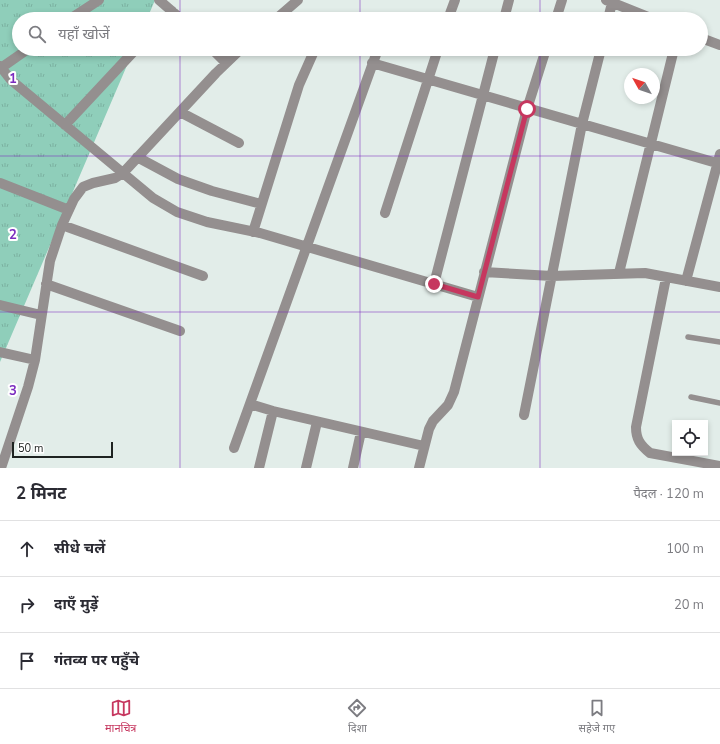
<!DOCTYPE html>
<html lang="hi">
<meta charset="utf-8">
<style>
:root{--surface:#fff;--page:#f7f7f7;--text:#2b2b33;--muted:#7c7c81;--line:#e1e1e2;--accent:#c6375f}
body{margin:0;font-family:"Nunito Sans","Noto Sans Devanagari",sans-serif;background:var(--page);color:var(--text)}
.controls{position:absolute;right:12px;bottom:12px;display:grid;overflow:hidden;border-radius:0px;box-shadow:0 2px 6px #0003}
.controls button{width:36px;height:36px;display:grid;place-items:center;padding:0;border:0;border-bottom:1px solid var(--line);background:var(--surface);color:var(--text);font:20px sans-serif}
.compass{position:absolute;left:624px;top:68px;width:36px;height:36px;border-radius:50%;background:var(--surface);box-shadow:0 2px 6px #0003;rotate:310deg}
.scale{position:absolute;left:12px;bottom:10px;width:101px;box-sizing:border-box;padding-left:4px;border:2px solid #1e2321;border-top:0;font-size:11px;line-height:14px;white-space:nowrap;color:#1e2321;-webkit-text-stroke:3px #fff;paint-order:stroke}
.stop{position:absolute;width:12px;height:12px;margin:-9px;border:3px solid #c6375f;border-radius:50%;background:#fff}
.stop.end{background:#c6375f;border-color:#fff;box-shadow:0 1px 4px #0008}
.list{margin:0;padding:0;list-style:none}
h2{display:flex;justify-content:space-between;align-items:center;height:52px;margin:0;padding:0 16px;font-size:17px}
h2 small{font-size:13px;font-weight:400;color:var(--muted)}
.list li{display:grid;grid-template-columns:26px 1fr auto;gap:12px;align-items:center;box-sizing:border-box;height:56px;padding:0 16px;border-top:1px solid var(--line)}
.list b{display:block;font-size:15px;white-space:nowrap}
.list em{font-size:13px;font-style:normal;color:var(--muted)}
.icon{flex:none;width:22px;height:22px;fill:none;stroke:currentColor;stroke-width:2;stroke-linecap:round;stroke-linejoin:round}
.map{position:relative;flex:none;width:720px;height:468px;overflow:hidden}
.search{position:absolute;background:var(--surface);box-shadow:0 2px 6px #0003;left:12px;right:12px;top:12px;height:44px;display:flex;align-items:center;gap:10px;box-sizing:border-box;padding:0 14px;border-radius:22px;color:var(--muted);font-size:15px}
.sheet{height:220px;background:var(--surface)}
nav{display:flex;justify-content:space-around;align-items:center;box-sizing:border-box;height:56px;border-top:1px solid var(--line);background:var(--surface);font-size:11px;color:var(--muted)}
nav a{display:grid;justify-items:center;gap:2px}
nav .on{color:var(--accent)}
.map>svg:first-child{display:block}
</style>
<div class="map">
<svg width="720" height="468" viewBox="0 0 720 468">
<defs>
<pattern id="grass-tufts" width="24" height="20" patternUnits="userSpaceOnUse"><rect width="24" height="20" fill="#8fceba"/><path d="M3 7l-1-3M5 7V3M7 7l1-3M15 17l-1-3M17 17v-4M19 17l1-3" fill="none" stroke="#7bb1a0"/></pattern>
</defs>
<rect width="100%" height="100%" fill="#e2ede9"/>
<path fill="url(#grass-tufts)" d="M 0,0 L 155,0 L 147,19 L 19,19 L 19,49 L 134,49 L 0,362 Z"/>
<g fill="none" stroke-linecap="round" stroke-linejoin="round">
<path stroke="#948f8f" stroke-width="5.5" d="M 688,337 L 720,342
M 691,397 L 720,403"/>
<path stroke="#948f8f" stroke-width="10" d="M 159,0 L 181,19
M 606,0 L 653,19
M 70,19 L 99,0
M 164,19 L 172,11
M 276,19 L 298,0
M 448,19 L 455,0
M 504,19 L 509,0
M 556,19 L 562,0
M 608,19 L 612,3
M 701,38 L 720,45
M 212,49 L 226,63
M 372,63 L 720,164
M 0,66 L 11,80 L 153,198 L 177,212 L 207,222 L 260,233 L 478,297
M 1,68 L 28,49
M 180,112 L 239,143
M 65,125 L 136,49
M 137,157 L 178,179 L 212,191 L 261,204
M 0,183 L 69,210
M 385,213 L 438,49
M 62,225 L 203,276
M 253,232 L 299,85 L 315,49
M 484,272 L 552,276 L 645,273 L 720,287
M 619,273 L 674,49
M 666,278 L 636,427 C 636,439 640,445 650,453 L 720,466
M 686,281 L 720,154
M 46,284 L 180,331
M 434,284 L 495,49
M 0,305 L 41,315
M 0,352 L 35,360
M 250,404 L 273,411 L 424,446
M 524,415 L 582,124 L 601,49
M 234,448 L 378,49
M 1,468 L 28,387 L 35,360 L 50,261 L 62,225 L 74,199 L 83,187 L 93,183 L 115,178 L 123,173 L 216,73 L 241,49
M 259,468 L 273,411
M 306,468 L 317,422
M 353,468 L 361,432
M 419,468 L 429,429 L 433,421 L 448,405 L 454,392 L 527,109 L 546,49"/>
</g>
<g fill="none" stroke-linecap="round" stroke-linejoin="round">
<path stroke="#c6375f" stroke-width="5" d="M 434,284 L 478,297 L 527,109"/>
</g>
<path fill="none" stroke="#7b2cbf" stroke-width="1" stroke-opacity="0.55" d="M 180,0 L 180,19M 360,0 L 360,19M 540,0 L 540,19M 180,49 L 180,468M 360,49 L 360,468M 540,49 L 540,468M 0,156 L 720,156M 0,312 L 720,312"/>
<g font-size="13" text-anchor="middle" font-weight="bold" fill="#7b2cbf" stroke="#fff" stroke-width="4" stroke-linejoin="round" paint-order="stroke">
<text x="13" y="83">1</text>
<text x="13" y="239">2</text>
<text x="13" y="395">3</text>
</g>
</svg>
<div class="controls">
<button><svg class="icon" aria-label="locate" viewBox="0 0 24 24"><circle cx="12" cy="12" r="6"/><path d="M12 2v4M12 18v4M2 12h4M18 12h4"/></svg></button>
</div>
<svg class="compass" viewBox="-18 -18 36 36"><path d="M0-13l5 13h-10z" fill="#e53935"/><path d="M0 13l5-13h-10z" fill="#7c7c81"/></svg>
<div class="scale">50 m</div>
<div class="stop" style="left:527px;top:109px"></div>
<div class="stop end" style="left:434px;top:284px"></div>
<div class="search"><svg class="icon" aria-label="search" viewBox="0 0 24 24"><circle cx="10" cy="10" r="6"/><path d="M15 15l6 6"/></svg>यहाँ खोजें</div>
</div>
<section class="sheet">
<h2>2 मिनट<small>पैदल · 120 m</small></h2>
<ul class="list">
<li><svg class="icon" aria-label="ahead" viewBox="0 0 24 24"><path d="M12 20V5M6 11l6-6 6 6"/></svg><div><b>सीधे चलें</b></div><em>100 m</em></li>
<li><svg class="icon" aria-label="right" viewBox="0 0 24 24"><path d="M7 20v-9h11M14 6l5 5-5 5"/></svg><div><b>दाएँ मुड़ें</b></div><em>20 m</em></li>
<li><svg class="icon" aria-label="arrive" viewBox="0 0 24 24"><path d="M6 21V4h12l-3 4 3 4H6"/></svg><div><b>गंतव्य पर पहुँचे</b></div></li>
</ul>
</section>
<nav>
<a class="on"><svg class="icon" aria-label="map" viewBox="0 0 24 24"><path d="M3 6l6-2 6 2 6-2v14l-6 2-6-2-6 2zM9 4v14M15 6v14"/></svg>मानचित्र</a>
<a><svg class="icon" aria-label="directions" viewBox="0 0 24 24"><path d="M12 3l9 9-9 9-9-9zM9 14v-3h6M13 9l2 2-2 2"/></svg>दिशा</a>
<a><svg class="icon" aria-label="saved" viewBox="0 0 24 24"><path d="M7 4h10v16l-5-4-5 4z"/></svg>सहेजे गए</a>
</nav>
